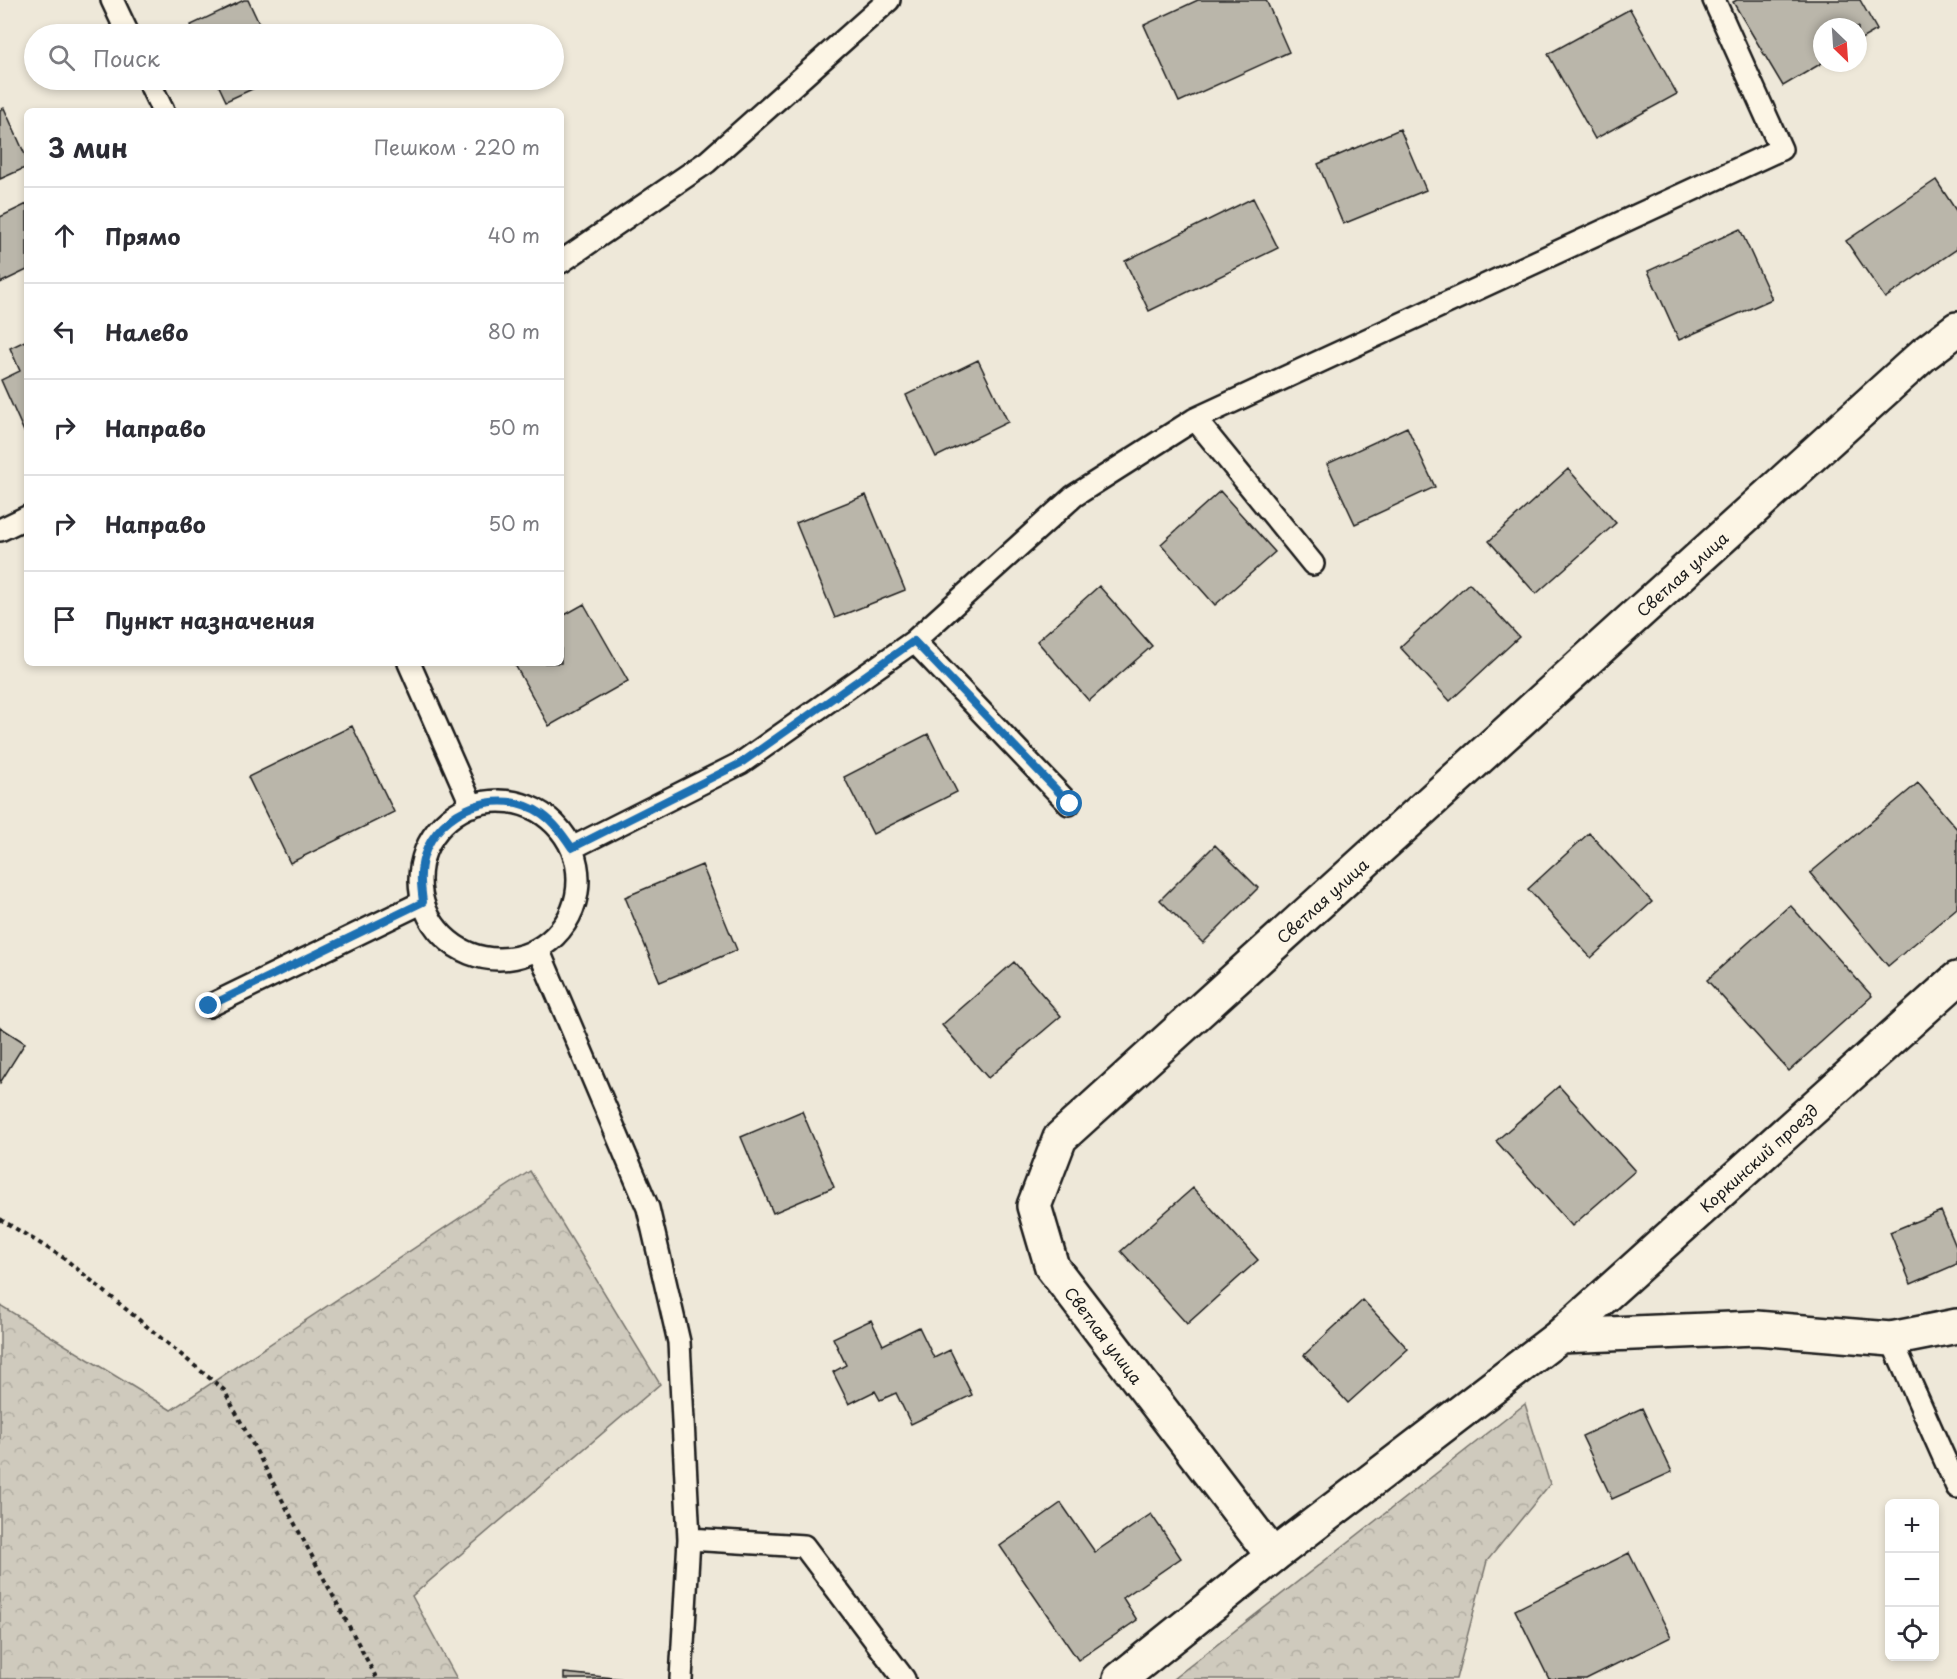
<!DOCTYPE html>
<html lang="ru">
<meta charset="utf-8">
<style>
:root{--surface:#fff;--page:#f2f2f3;--text:#2b2b33;--muted:#7c7c81;--line:#e1e1e2}
body{margin:0;font-family:"Playpen Sans",sans-serif;background:var(--page);color:var(--text)}
.controls{position:absolute;right:18px;bottom:18px;display:grid;overflow:hidden;border-radius:9px;box-shadow:0 3px 9px #0003}
.controls button{width:54px;height:54px;display:grid;place-items:center;padding:0;border:0;border-bottom:2px solid var(--line);background:var(--surface);color:var(--text);font:30px sans-serif}
.compass{position:absolute;left:1813px;top:18px;width:54px;height:54px;border-radius:50%;background:var(--surface);box-shadow:0 3px 9px #0003;rotate:155deg}
.stop{position:absolute;width:18px;height:18px;margin:-14px;border:4px solid #1f6fb2;border-radius:50%;background:#fff}
.stop.end{background:#1f6fb2;border-color:#fff;box-shadow:0 2px 6px #0008}
.list{margin:0;padding:0;list-style:none}
h2{display:flex;justify-content:space-between;align-items:center;height:78px;margin:0;padding:0 24px;font-size:26px}
h2 small{font-size:20px;font-weight:400;color:var(--muted)}
.list li{display:grid;grid-template-columns:39px 1fr auto;gap:18px;align-items:center;box-sizing:border-box;height:96px;padding:0 24px;border-top:2px solid var(--line)}
.list b{display:block;font-size:22px;white-space:nowrap}
.list em{font-size:20px;font-style:normal;color:var(--muted)}
.icon{flex:none;width:33px;height:33px;fill:none;stroke:currentColor;stroke-width:2;stroke-linecap:round;stroke-linejoin:round}
.map{position:relative;flex:none;width:1957px;height:1679px;overflow:hidden}
.search{position:absolute;background:var(--surface);box-shadow:0 3px 9px #0003;left:24px;top:24px;width:540px;height:66px;display:flex;align-items:center;gap:15px;box-sizing:border-box;padding:0 21px;border-radius:33px;color:var(--muted);font-size:22px}
.panel{position:absolute;background:var(--surface);box-shadow:0 3px 9px #0003;left:24px;top:108px;width:540px;height:558px;border-radius:9px}
.map>svg:first-child{display:block}
</style>
<div class="map">
<svg width="1957" height="1679" viewBox="0 0 1957 1679">
<defs>
<pattern id="forest-crowns" width="20" height="18" patternUnits="userSpaceOnUse" patternTransform="scale(1.5)"><rect width="20" height="18" fill="#cfcabd"/><path d="M2 6a3 3 0 1 1 6 0M12 15a3 3 0 1 1 6 0" fill="none" stroke="#b1ada2"/></pattern>
</defs>
<rect width="100%" height="100%" fill="#eee8d9"/>
<filter id="ink" filterUnits="userSpaceOnUse"><feTurbulence type="fractalNoise" baseFrequency=".0167" numOctaves="2"/><feDisplacementMap in="SourceGraphic" scale="12" xChannelSelector="R" yChannelSelector="G"/><feConvolveMatrix kernelMatrix="1 2 1 2 8 2 1 2 1" color-interpolation-filters="sRGB"/></filter>
<g filter="url(#ink)">
<path fill="url(#forest-crowns)" stroke="#76736c" stroke-width="1.5" d="M 530,1171 L 660,1384 L 412,1596 L 457,1679 L 0,1679 L 0,1305 L 171,1410 Z
M 1525,1404 L 1550,1484 L 1487,1561 L 1456,1679 L 1173,1679 Z"/>
<path fill="#bab6aa" stroke="#1c1c1c" stroke-width="1.5" d="M 244,0 L 248,0 L 264,34 L 195,34 L 191,25 Z
M 1198,0 L 1266,0 L 1289,52 L 1179,102 L 1144,25 Z
M 1737,0 L 1860,0 L 1877,30 L 1858,41 L 1858,27 L 1822,27 L 1822,63 L 1783,86 L 1733,2 Z
M 1630,9 L 1677,94 L 1595,139 L 1548,54 Z
M 216,80 L 272,80 L 226,101 Z
M 4,108 L 27,159 L 27,167 L 0,179 L 0,110 Z
M 1400,129 L 1426,190 L 1343,224 L 1318,164 Z
M 1936,180 L 1957,212 L 1957,249 L 1885,298 L 1846,241 Z
M 1253,198 L 1278,248 L 1149,311 L 1125,261 Z
M 27,204 L 27,270 L 0,283 L 0,217 Z
M 1740,229 L 1772,299 L 1679,340 L 1648,271 Z
M 27,340 L 27,436 L 26,436 L 1,380 L 20,371 L 10,348 Z
M 978,360 L 1008,422 L 936,457 L 906,395 Z
M 1407,427 L 1435,487 L 1355,524 L 1327,464 Z
M 1568,469 L 1616,523 L 1536,594 L 1489,541 Z
M 1220,491 L 1275,552 L 1215,605 L 1161,544 Z
M 866,495 L 905,590 L 835,618 L 796,523 Z
M 1469,583 L 1519,637 L 1450,701 L 1400,647 Z
M 1099,586 L 1152,646 L 1089,701 L 1037,641 Z
M 584,604 L 628,681 L 549,726 L 514,663 L 561,663 L 561,617 Z
M 352,726 L 394,812 L 290,863 L 248,777 Z
M 928,734 L 957,792 L 873,834 L 844,777 Z
M 1918,783 L 1957,829 L 1957,908 L 1888,966 L 1810,873 Z
M 1589,833 L 1652,902 L 1591,958 L 1528,889 Z
M 1215,845 L 1258,888 L 1203,943 L 1160,900 Z
M 702,865 L 737,950 L 660,982 L 625,897 Z
M 1790,905 L 1872,996 L 1789,1071 L 1707,980 Z
M 1014,962 L 1061,1016 L 988,1078 L 942,1025 Z
M 0,1027 L 25,1043 L 0,1083 Z
M 1559,1086 L 1635,1171 L 1572,1226 L 1496,1141 Z
M 802,1111 L 834,1187 L 773,1213 L 741,1137 Z
M 1193,1188 L 1258,1260 L 1187,1324 L 1121,1251 Z
M 1941,1211 L 1957,1249 L 1957,1264 L 1911,1284 L 1890,1232 Z
M 1363,1300 L 1408,1349 L 1348,1403 L 1304,1355 Z
M 871,1320 L 883,1345 L 919,1327 L 934,1358 L 950,1350 L 972,1395 L 911,1424 L 896,1393 L 880,1400 L 875,1391 L 849,1404 L 833,1372 L 846,1365 L 833,1338 Z
M 1642,1408 L 1672,1472 L 1612,1499 L 1582,1436 Z
M 1061,1503 L 1095,1552 L 1151,1514 L 1181,1558 L 1123,1598 L 1137,1620 L 1078,1660 L 1000,1546 Z
M 1629,1553 L 1671,1637 L 1586,1679 L 1549,1679 L 1515,1610 Z
M 564,1673 L 625,1679 L 564,1679 Z"/>
<g fill="none" stroke-linecap="round" stroke-linejoin="round">
<defs>
<path id="lane" d="M 112,0 L 128,34
M 148,80 L 163,111
M 561,262 L 707,162 L 889,0
M 1195,419 L 1313,564
M 0,530 L 27,517
M 914,641 L 1069,804
M 409,663 L 472,806
M420 880a79 79 0 1 1 158 0a79 79 0 1 1-158 0Z
M 572,848 L 741,763 L 914,641 L 1074,496 L 1195,419 L 1781,149 L 1714,0
M 538,949 L 648,1208 L 679,1342 L 689,1539 L 681,1679
M 209,1006 L 423,902
M 1891,1339 L 1957,1487
M 689,1539 L 804,1546 L 904,1679"/>
<g id="street">
<path id="s1" d="M 1560,1336 L 1957,979"/>
<path id="s2" d="M 1273,1556 L 1052,1267 L 1034,1206 L 1060,1138 L 1924,354 L 1957,329"/>
<path d="M 1120,1679 L 1273,1556 L 1560,1336 L 1756,1328 L 1891,1339 L 1957,1326"/>
</g>
</defs>
<use href="#lane" stroke="#1c1c1c" stroke-width="26"/>
<use href="#street" stroke="#1c1c1c" stroke-width="38"/>
<path stroke="#1c1c1c" stroke-width="4" stroke-dasharray="4.5 4.5" stroke-linecap="butt" d="M 0,1219 L 64,1258 L 224,1390 L 377,1679"/>
<use href="#lane" stroke="#fcf5e5" stroke-width="21"/>
<use href="#street" stroke="#fcf5e5" stroke-width="33"/>
</g>
</g>
<g fill="none" stroke-linecap="round" stroke-linejoin="round" filter="url(#ink)">
<path stroke="#1f6fb2" stroke-width="8" d="M 209,1006 L 423,902 C 421,887 419,872 424,856 C 439,809 500,785 542,814 C 555,823 563,835 572,848 L 741,763 L 914,641 L 1070,804"/>
</g>
<g text-anchor="middle" dominant-baseline="central" stroke-width="4.5" stroke-linejoin="round" paint-order="stroke">
<g font-size="16" fill="#1c1c1c" stroke="#fcf5e5">
<text stroke="none"><textPath href="#s2" startOffset="1340">Светлая улица</textPath></text>
<text stroke="none"><textPath href="#s2" startOffset="854">Светлая улица</textPath></text>
<text stroke="none"><textPath href="#s1" startOffset="267">Коркинский проезд</textPath></text>
<text transform="translate(1104 1335) rotate(53)">Светлая улица</text>
</g>
</g>
</svg>
<div class="controls">
<button>+</button>
<button>−</button>
<button><svg class="icon" aria-label="locate" viewBox="0 0 24 24"><circle cx="12" cy="12" r="6"/><path d="M12 2v4M12 18v4M2 12h4M18 12h4"/></svg></button>
</div>
<svg class="compass" viewBox="-18 -18 36 36"><path d="M0-13l5 13h-10z" fill="#e53935"/><path d="M0 13l5-13h-10z" fill="#7c7c81"/></svg>
<div class="stop" style="left:1070px;top:804px"></div>
<div class="stop end" style="left:209px;top:1006px"></div>
<div class="search"><svg class="icon" aria-label="search" viewBox="0 0 24 24"><circle cx="10" cy="10" r="6"/><path d="M15 15l6 6"/></svg>Поиск</div>
<section class="panel">
<h2>3 мин<small>Пешком · 220 m</small></h2>
<ul class="list">
<li><svg class="icon" aria-label="ahead" viewBox="0 0 24 24"><path d="M12 20V5M6 11l6-6 6 6"/></svg><div><b>Прямо</b></div><em>40 m</em></li>
<li><svg class="icon" aria-label="left" viewBox="0 0 24 24"><path d="M17 20v-9H6M10 6l-5 5 5 5"/></svg><div><b>Налево</b></div><em>80 m</em></li>
<li><svg class="icon" aria-label="right" viewBox="0 0 24 24"><path d="M7 20v-9h11M14 6l5 5-5 5"/></svg><div><b>Направо</b></div><em>50 m</em></li>
<li><svg class="icon" aria-label="right" viewBox="0 0 24 24"><path d="M7 20v-9h11M14 6l5 5-5 5"/></svg><div><b>Направо</b></div><em>50 m</em></li>
<li><svg class="icon" aria-label="arrive" viewBox="0 0 24 24"><path d="M6 21V4h12l-3 4 3 4H6"/></svg><div><b>Пункт назначения</b></div></li>
</ul>
</section>
</div>
